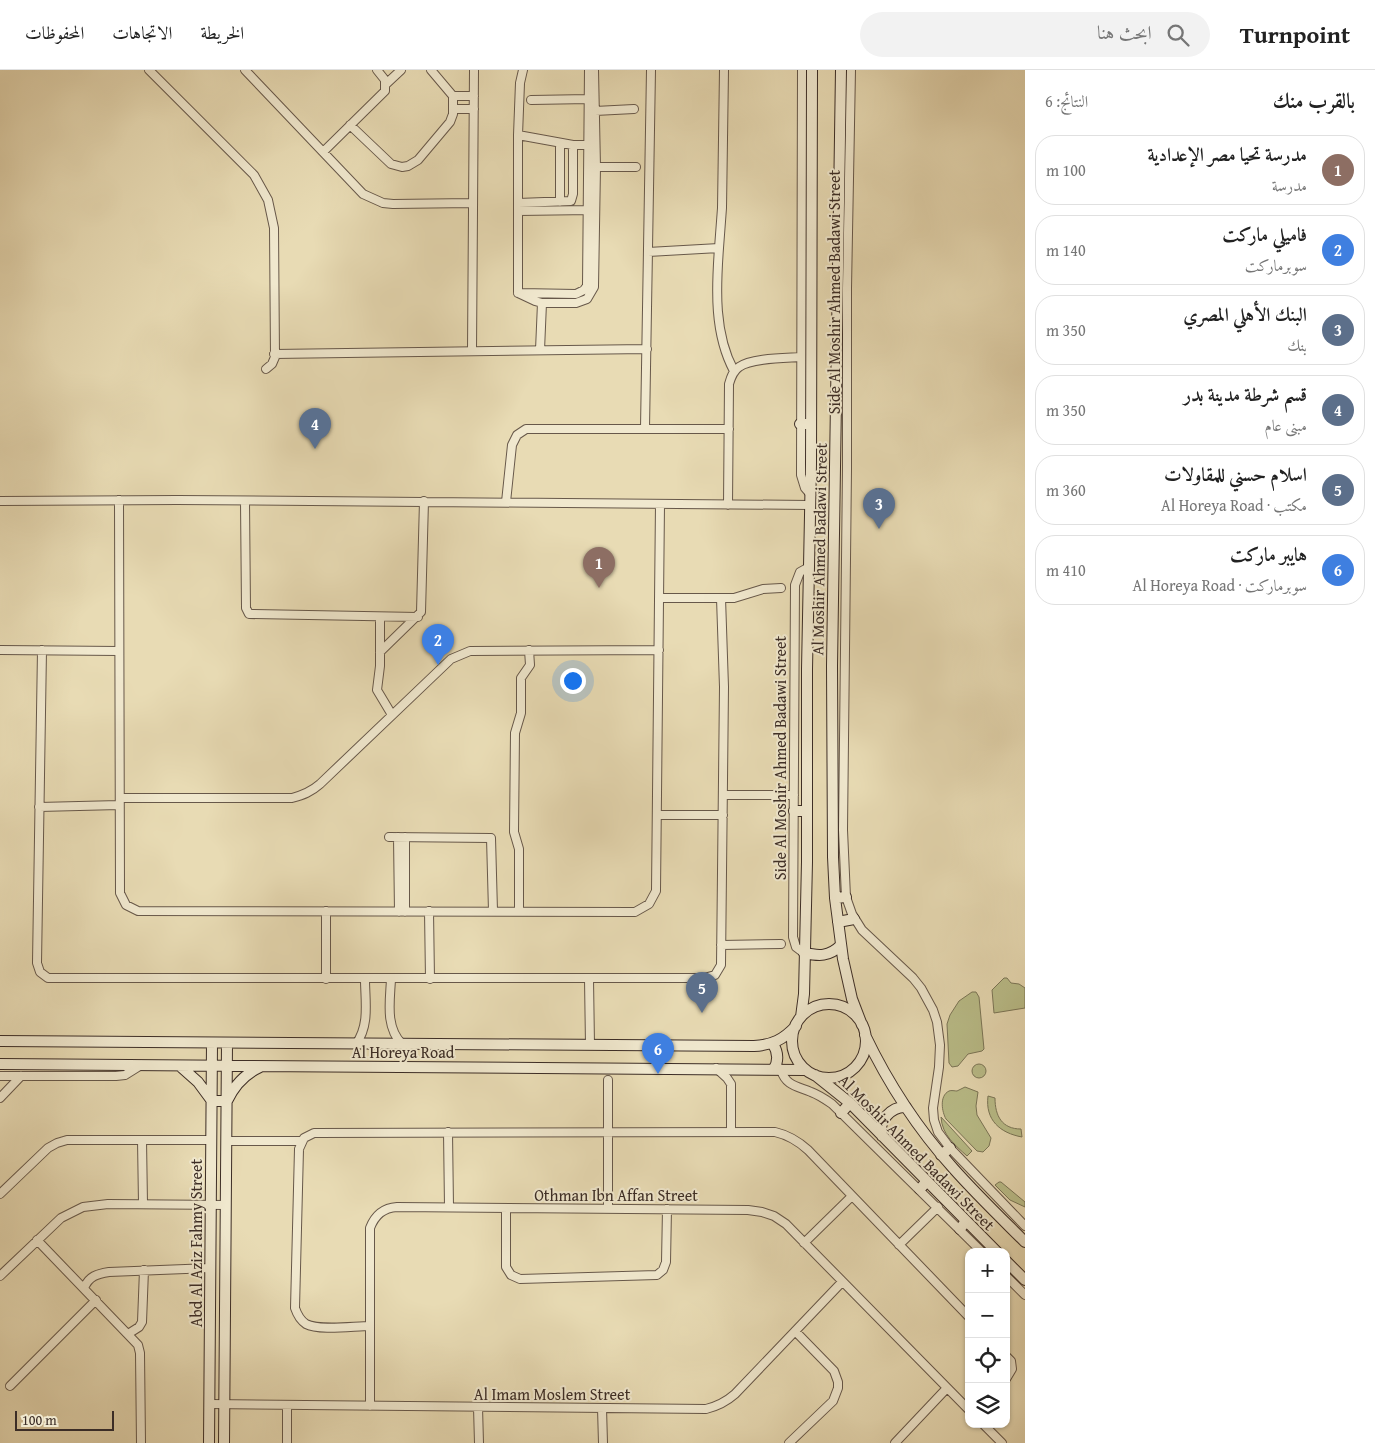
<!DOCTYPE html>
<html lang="ar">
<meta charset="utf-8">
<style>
:root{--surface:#fff;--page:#f2f2f2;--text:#222;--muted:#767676;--line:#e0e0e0;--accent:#ea580c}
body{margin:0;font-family:"Gentium Book Plus",Amiri,serif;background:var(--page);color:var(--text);direction:rtl}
.controls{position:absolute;right:15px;bottom:15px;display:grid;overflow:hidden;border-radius:10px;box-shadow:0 1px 4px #0004}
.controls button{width:45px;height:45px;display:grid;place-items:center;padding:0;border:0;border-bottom:1px solid var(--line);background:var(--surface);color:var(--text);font:25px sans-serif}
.scale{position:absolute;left:15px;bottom:12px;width:99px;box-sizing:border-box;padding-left:5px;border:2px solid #3c2d26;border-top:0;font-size:14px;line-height:18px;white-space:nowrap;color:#3c2d26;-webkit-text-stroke:4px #f0e8ce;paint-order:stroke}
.you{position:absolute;left:572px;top:610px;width:18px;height:18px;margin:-12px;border:4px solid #fff;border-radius:50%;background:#1a73e8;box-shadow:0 0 0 8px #1a73e833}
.badge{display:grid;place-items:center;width:32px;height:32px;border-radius:50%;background:var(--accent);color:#fff;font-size:16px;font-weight:700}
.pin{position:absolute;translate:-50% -41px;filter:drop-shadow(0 1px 2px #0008)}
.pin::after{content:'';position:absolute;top:26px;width:18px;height:15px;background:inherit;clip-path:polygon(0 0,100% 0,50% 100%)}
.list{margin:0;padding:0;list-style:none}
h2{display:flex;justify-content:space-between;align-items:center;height:65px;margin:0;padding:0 20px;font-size:21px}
h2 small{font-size:16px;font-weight:400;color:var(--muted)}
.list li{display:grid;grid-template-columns:32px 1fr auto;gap:15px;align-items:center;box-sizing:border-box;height:70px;margin:0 10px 10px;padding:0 10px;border:1px solid var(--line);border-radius:20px}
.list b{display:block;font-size:19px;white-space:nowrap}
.list p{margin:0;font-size:16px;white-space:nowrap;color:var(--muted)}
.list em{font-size:16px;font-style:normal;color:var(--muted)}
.icon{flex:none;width:28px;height:28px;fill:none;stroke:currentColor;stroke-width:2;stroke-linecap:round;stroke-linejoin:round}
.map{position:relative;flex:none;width:1025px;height:1373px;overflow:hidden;direction:ltr}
header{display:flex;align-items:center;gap:30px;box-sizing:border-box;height:70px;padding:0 25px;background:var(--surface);border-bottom:1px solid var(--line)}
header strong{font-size:24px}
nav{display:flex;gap:28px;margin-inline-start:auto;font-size:18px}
.search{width:350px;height:45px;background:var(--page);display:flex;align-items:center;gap:12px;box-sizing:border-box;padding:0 18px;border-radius:28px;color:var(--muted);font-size:19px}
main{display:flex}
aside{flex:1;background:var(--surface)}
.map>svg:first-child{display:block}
</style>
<header>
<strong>Turnpoint</strong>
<div class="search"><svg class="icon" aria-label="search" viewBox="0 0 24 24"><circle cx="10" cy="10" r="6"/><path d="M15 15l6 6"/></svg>ابحث هنا</div>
<nav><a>الخريطة</a><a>الاتجاهات</a><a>المحفوظات</a></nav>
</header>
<main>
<aside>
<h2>بالقرب منك<small>النتائج: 6</small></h2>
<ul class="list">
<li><span class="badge" style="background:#8d6e63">1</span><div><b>مدرسة تحيا مصر الإعدادية</b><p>مدرسة</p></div><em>100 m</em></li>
<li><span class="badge" style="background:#3f7fe0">2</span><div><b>فاميلي ماركت</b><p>سوبرماركت</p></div><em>140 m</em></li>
<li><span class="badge" style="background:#5c6f8a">3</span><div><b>البنك الأهلي المصري</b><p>بنك</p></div><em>350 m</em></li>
<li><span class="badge" style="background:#5c6f8a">4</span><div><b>قسم شرطة مدينة بدر</b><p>مبنى عام</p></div><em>350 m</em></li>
<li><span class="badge" style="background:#5c6f8a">5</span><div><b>اسلام حسني للمقاولات</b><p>مكتب · Al Horeya Road</p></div><em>360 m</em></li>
<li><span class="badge" style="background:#3f7fe0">6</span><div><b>هايبر ماركت</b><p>سوبرماركت · Al Horeya Road</p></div><em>410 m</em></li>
</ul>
</aside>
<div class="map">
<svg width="1025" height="1373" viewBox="0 0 1025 1373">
<rect width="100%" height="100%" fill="#e8dbb4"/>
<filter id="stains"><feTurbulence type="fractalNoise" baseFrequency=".004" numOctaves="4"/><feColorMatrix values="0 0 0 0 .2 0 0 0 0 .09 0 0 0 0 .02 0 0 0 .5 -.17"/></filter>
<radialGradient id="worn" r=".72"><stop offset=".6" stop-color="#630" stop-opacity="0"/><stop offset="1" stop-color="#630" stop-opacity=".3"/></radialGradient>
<path fill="#babe8a" stroke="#7b7658" d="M 1004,908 L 1007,908 L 1011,913 L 1019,914 L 1025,918 L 1025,938 L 994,943 L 992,920 Z
M 976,922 L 979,927 L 984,979 L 982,981 L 968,984 L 958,996 L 952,997 L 949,993 L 947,954 L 950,945 L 959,931 L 972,922 Z
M972 1001a7 7 0 1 1 14 0a7 7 0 1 1-14 0Z
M 965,1017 L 978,1022 L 976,1036 L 977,1045 L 991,1068 L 989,1076 L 983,1082 L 977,1081 L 946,1049 C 942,1042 939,1026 949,1021 C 951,1020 955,1021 957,1021 C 960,1020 962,1018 965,1017 Z
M 988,1026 L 995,1028 C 995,1046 1002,1059 1021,1059 L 1022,1067 C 1000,1063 985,1050 988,1026 Z
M 941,1047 L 972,1081 L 967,1086 C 955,1075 942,1065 941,1047 Z
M 999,1112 L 1001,1112 L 1025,1132 L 1025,1137 L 1010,1130 L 995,1115 Z"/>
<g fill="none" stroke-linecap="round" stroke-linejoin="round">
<defs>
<path id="street" d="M 149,0 L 254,105 L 268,130 L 274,158 L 275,287 L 272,294 L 266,299
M 245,0 L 363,124 L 383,133 L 393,134 L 472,133
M 802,0 L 801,405 L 805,418 L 811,425
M 851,0 L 847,218 L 847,399 L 843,760 L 846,827 L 852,844 L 862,860 L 913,908 L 921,918 L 933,940 L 937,952 L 940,975 L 939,997 L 933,1038 L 934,1050 L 938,1062 L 950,1078 L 1025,1156
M 386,14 L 401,0
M 453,26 L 474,26
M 531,30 L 589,29
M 453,39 L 474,39
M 595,41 L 634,39
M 350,55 L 391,94 L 402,97 L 408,96 L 418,90 L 450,52 L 453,44 L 453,26 L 431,0
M 518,65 L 573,75 L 593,75
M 323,82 L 385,21 L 385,10 L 377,0
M 596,97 L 636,97
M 560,132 L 560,73
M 518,133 L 571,131 L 573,124 L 573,75
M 518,141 L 591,140
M 719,178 C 716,219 714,264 734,301
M 648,182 L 719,178 L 722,138 L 724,0
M 518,223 L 535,231 L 542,233 L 576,233 L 587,229 L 594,217 L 596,97 L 594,0
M 518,223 L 518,65 L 520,13 L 523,0
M 520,223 L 576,224 L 584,220 L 587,216 L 589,0
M 472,280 L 474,0
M 540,280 L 542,233
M 274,284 L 647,279
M 645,358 L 651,0
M 119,430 L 120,823 L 126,835 L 138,841 L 635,842 L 649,834 L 656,821 L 660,434
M 0,431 L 177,430 L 810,435
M 245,431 L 246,538 L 249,544 L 418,547
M 506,432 L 512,375 L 517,365 L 526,359 L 729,359
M 728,435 L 729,314 C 731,307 733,301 739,297 C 751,288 785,288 800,287
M 659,528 L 734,528 L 763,519 L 781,518
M 380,547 L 380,596 L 377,620 L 392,645
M 0,580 L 119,581
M 42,580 L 37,893 L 40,902 L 48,908 L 704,908 L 715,905 L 721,895 L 724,617 L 721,528
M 380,582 L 421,542 L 424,431
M 723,725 L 794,725
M 120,728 L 292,728 C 303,725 311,722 320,714 L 451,589 L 470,581 L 659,580
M 39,737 L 119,735
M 657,745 L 723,745
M 389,767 L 491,768 L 493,841
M 398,767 L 399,842
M 405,767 L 405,842
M 326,841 L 326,909
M 429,841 L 430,909
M 519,842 L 519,779 L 514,762 L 515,663 L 521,643 L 521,608 L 530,595 L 529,580
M 721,875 L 781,874
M 804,883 L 796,877 L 793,867 L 795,515 L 800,502 L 809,497
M 391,909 C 390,931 385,957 402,974
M 589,909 L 590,975
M 356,974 C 370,955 365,931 365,909
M 716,998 L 727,1008 L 731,1014 L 731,1062
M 781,1000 C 786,1016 797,1016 811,1022 C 819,1025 825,1029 832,1034 L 982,1182
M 0,1006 L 116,1006 L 125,1005 L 141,995
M 0,1028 L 21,1006
M 448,1062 L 449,1137
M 142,1070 L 143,1134
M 227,1071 L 302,1071
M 0,1124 L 48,1078 L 57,1073 L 67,1070 L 212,1070
M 506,1138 L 506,1197 L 511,1205 L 520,1209 L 657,1205 L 663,1200 L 666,1192 L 667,1139
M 608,1139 L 608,1010
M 37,1170 L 138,1275 L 140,1283 L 141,1373
M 804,1173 L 852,1126
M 899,1175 L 938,1137
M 0,1206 L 61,1148 L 83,1137 L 108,1134 L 226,1135
M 1006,1206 L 1025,1225
M 84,1218 C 89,1206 97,1204 109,1202 L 211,1198
M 370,1256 C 354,1256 319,1261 306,1254 C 300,1250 297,1244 295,1238 L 299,1079 L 304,1068 L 314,1063 L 775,1062 C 788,1065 797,1070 808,1080 L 969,1247
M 128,1264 L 139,1257 L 142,1252 L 144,1200
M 1006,1286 L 1011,1291 L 1012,1299 L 1006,1309
M 10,1316 L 96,1230
M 210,1334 L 706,1339 C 718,1336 726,1332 735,1324 L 842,1212
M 370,1336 L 370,1158 C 375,1145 383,1138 397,1137 L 748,1140 L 762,1142 L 774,1146 L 786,1154 L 969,1340
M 478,1337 L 479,1373
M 602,1338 L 603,1373
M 983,1354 L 1002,1373
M 287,1373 L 287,1336
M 789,1373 L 833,1331 L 838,1318 L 838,1312 L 834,1301 L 795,1261
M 895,1373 L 947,1318"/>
<path id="secondary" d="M 841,0 L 832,596 L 833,787 L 835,828 L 843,889 L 852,929 L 862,955
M 800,354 L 811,354
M 794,741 L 807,741
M 835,828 L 846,827
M 838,852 L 854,849
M 804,883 C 819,886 829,887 841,875
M792 971a37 37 0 1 1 74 0a37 37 0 1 1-74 0Z
M 801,947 L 804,924 L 807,792 L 807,599 L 811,394 L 812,0
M 865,965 C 888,1013 918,1059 953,1098 C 976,1124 1001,1148 1025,1172
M 0,971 L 754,976 C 772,975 783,970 796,956
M 773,974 C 778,982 779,990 774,999
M 0,994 L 806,1000
M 180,996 L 198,1012 L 212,1031 L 227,1031 C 234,1016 245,1004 260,997
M 815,1005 L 850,1033 L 997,1182
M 841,1043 L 850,1033
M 882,1066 C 877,1051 892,1036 906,1037
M 941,1085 L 950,1078
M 920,1119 L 927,1111
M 960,1159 L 966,1151
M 1006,1191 L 1025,1210
M 209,1373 L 212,973
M 224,1373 L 227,973"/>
</defs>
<use href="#street" stroke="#67584a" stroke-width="10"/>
<use href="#secondary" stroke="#3c2d26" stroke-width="12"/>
<use href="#street" stroke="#f0e8ce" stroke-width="8"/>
<use href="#secondary" stroke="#f0e8ce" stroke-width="10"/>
</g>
<g text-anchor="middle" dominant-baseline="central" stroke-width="4" stroke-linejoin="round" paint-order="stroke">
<g font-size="16" fill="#3c2d26" stroke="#f0e8ce">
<text transform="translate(834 222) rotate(-90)">Side Al Moshir Ahmed Badawi Street</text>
<text transform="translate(819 479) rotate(-89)">Al Moshir Ahmed Badawi Street</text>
<text transform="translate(780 688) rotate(-90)">Side Al Moshir Ahmed Badawi Street</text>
<text x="403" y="982">Al Horeya Road</text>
<text transform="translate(917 1082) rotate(45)">Al Moshir Ahmed Badawi Street</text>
<text x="616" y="1125">Othman Ibn Affan Street</text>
<text transform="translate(196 1173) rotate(-90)">Abd Al Aziz Fahmy Street</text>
<text x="552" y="1324">Al Imam Moslem Street</text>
</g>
</g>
<rect width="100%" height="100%" filter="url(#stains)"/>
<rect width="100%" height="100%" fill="url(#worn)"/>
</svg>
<div class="controls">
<button>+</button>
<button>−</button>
<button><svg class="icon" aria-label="locate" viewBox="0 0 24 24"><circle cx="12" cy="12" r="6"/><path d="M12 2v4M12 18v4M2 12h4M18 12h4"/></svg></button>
<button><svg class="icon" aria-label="layers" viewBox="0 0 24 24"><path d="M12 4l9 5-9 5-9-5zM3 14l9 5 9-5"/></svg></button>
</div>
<div class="scale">100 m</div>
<div class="you"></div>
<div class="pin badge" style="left:599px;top:518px;background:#8d6e63">1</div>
<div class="pin badge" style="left:438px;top:595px;background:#3f7fe0">2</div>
<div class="pin badge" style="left:879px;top:459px;background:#5c6f8a">3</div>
<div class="pin badge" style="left:315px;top:379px;background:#5c6f8a">4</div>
<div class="pin badge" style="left:702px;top:943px;background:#5c6f8a">5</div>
<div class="pin badge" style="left:658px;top:1004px;background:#3f7fe0">6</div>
</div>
</main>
